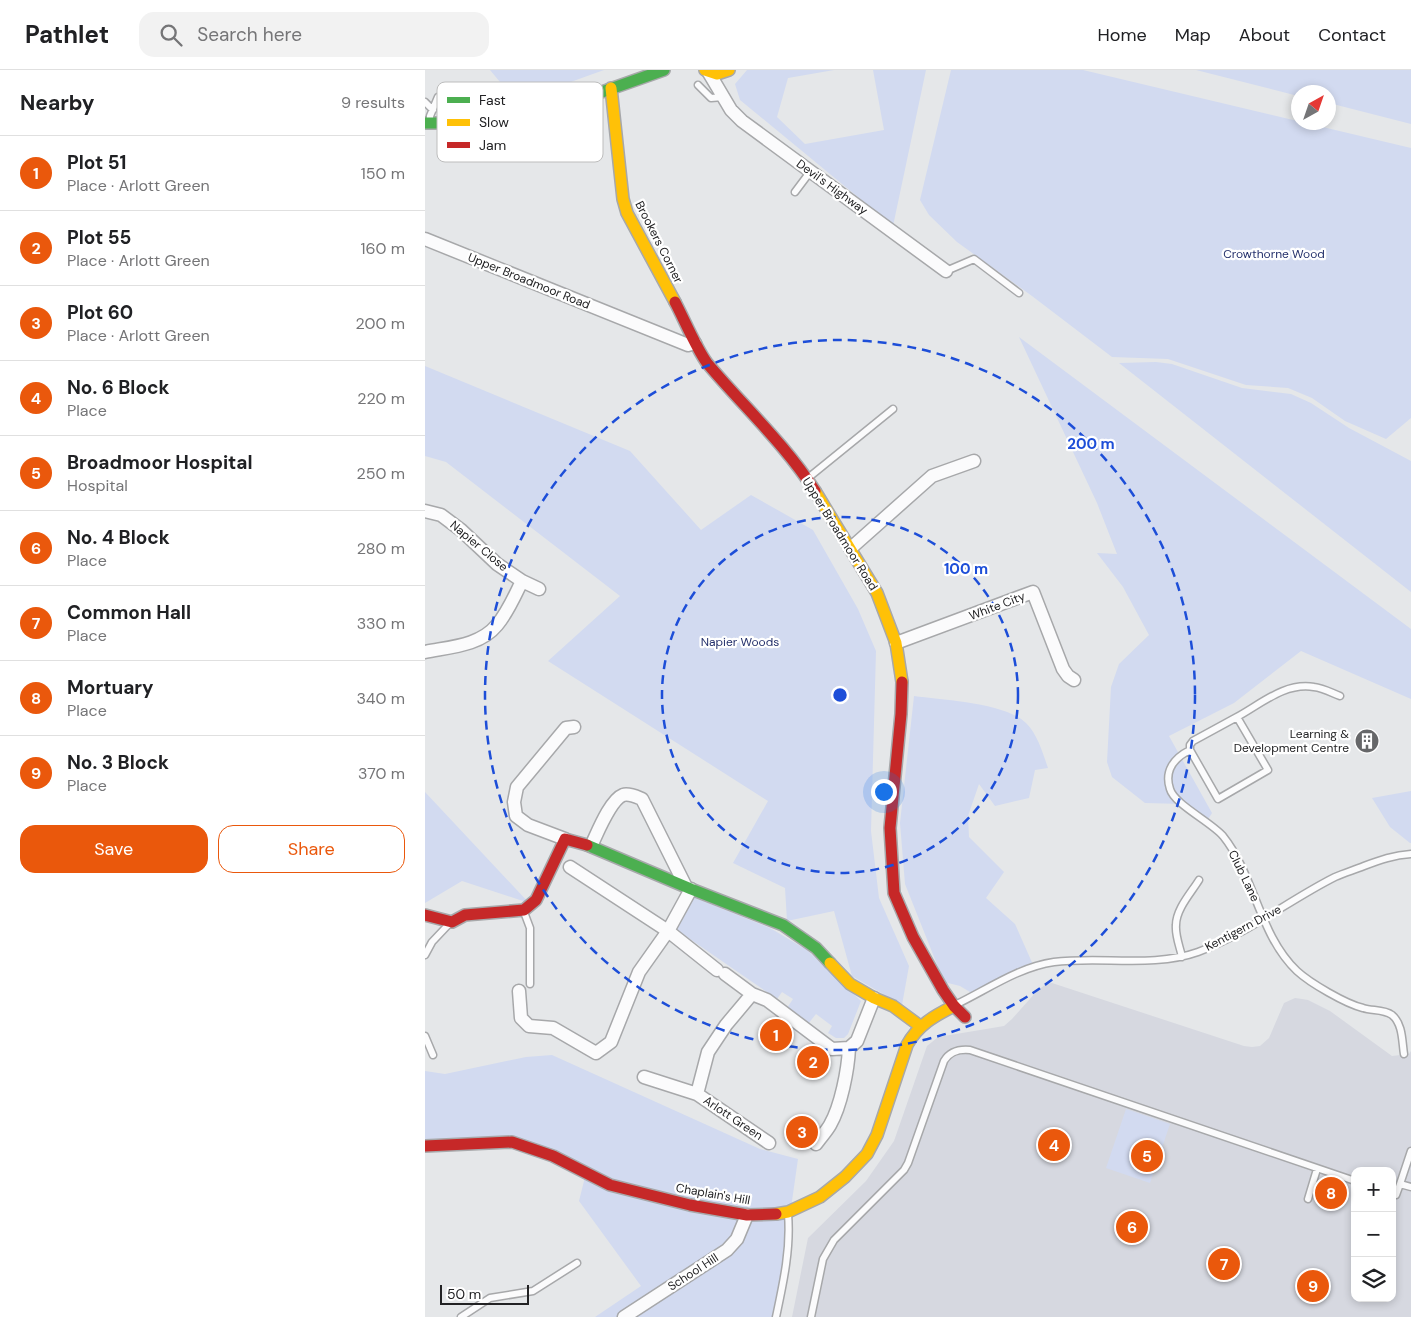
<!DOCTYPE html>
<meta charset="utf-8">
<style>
:root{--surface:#fff;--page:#f2f2f2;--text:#202124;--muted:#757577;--line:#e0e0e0;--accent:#ea580c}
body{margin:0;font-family:"DM Sans",sans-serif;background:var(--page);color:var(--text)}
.controls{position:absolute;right:15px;bottom:15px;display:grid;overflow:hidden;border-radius:10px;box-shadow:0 2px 8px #0003}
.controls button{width:45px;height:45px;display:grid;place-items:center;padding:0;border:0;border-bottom:1px solid var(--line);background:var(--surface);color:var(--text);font:25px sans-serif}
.compass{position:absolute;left:866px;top:15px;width:45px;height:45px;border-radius:50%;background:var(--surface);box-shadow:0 2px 8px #0003;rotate:40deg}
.scale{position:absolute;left:15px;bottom:12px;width:89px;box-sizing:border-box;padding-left:5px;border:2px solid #222224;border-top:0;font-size:14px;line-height:18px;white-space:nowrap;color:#222224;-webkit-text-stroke:4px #fff;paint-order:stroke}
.you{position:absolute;left:458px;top:721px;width:18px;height:18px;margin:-12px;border:4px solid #fff;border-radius:50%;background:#1a73e8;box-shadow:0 0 0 8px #1a73e833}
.badge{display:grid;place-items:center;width:32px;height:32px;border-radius:50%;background:var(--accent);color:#fff;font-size:16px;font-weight:700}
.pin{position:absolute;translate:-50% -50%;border:2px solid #fff;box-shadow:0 1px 5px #0006}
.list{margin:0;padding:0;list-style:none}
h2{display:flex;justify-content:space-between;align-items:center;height:65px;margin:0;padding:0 20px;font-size:21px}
h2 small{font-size:16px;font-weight:400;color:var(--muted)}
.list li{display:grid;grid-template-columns:32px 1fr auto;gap:15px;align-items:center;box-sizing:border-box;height:75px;padding:0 20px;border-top:1px solid var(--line)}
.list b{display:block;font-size:19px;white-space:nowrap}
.list p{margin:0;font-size:16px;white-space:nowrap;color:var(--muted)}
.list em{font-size:16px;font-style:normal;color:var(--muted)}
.actions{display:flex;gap:10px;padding:15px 20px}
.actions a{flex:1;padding:11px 0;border:1px solid var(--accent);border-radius:15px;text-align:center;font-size:18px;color:var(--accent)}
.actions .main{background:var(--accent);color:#fff}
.icon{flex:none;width:28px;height:28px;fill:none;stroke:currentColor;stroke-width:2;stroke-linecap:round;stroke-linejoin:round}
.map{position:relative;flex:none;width:986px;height:1247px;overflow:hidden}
header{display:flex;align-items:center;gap:30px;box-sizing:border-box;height:70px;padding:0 25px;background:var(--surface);border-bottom:1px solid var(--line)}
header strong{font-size:24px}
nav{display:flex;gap:28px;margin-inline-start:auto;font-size:18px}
.search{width:350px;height:45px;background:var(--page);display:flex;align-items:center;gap:12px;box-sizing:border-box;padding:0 18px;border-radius:15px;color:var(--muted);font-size:19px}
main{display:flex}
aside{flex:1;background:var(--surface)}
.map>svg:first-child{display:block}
</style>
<header>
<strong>Pathlet</strong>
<div class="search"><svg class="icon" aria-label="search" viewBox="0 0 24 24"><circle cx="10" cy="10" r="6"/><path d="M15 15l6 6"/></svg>Search here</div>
<nav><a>Home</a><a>Map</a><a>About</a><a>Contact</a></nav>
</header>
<main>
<aside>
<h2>Nearby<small>9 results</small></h2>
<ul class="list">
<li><span class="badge">1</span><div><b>Plot 51</b><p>Place · Arlott Green</p></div><em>150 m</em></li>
<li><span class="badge">2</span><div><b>Plot 55</b><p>Place · Arlott Green</p></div><em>160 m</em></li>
<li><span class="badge">3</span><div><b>Plot 60</b><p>Place · Arlott Green</p></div><em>200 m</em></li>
<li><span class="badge">4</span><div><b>No. 6 Block</b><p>Place</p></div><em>220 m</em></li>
<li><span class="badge">5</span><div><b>Broadmoor Hospital</b><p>Hospital</p></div><em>250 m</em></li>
<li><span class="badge">6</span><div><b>No. 4 Block</b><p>Place</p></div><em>280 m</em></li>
<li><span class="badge">7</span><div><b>Common Hall</b><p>Place</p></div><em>330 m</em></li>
<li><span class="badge">8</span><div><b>Mortuary</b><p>Place</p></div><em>340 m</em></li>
<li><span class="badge">9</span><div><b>No. 3 Block</b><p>Place</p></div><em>370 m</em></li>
</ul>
<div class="actions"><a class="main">Save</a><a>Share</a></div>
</aside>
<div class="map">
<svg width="986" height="1247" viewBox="0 0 986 1247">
<rect width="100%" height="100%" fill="#e5e7e9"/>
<path fill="#d6d8e0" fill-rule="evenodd" d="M 627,913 L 819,976 L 827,977 L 835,976 L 844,968 L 859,933 L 870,928 L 877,929 L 883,930 L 905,941 L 967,986 L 984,984 L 986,981 L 986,1247 L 367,1247 L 383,1168 L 441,1111 L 469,1071 L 502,976 L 512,968 L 519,966 L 579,956 L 587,949 L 612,921 L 621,914 ZM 930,1101 L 967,1101 L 967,1228 L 930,1228 Z"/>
<path fill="#d2daf0" d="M 65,0 L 179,0 L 101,28 L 90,30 Z
M 322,0 L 409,0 L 363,8 L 352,47 L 380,74 L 459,60 L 448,0 L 501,0 L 468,156 L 315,30 L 310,14 Z
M 526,0 L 658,0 L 986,78 L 986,348 L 961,369 L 920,351 L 887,328 L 863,318 L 821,315 L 743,289 L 687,287 L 607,226 L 532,172 L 504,145 L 495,130 Z
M 771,0 L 986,0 L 986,54 L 904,33 L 904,22 L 874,22 L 873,26 Z
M 594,267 L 986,559 L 986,629 L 876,581 L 809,633 L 744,666 L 787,743 L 782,751 L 758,734 L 720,733 L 687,707 L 682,692 L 686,617 L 694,594 L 724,565 L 698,517 L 672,483 L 692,484 L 672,433 Z
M 731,292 L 747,294 L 817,318 L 866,324 L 886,333 L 924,358 L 986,391 L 986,522 L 694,293 Z
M 0,296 L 205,381 L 276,460 L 326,425 L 388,460 L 433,539 L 451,581 L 446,761 L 454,828 L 484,896 L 477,935 L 427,906 L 409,841 L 362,851 L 360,818 L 308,793 L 343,731 L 123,591 L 195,526 L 21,392 L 0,386 Z
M 489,626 C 518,630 581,633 601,653 C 613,665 618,684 623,698 L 610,700 L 604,728 L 570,736 L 554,714 L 543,746 L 544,767 L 579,802 L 561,828 L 590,854 L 609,897 L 550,925 L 535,916 L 519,912 L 480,814 L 475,753 Z
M 986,721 L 986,773 L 985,773 L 965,757 L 947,728 Z
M 0,722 L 104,833 L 37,811 L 0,833 Z
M 268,827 L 345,858 L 382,880 L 436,931 L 423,964 L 419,968 L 411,968 L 403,963 L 407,956 L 391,944 L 383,954 L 362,938 L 368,929 L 357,922 L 352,929 L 246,856 Z
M 127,985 L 335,1079 L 373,1089 L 354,1222 L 347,1247 L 170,1247 L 216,1216 L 154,1131 L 161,1103 L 87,1072 L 0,1076 L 0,1001 L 20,1004 L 101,987 Z
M 701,1039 L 745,1054 L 725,1113 L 681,1098 Z"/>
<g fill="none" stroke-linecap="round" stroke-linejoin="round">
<defs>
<path id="lane" d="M 273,15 L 286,28 L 298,27
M 0,32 L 8,40
M 5,51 L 5,46 L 13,27
M 38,51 L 43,25
M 370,122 L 385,102
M 521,201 L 549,189 L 594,223
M 383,408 L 468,339
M 812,647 L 843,700 L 793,729 L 765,680 L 765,675 L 768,671 Z
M 812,647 C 836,634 860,612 889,617 C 898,618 907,623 915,626
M 765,680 C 749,688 739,701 745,719 C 749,734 786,752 798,766 C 830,806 834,865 872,901 C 885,913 921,934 938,938 C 947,941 959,939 967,945 C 978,954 977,972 979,984
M 99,842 L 105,858 L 105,914
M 0,885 L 7,872 L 24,854
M 757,887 C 755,877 750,866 751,855 C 751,839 766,823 774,810
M 532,934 C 563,919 594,897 629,892 C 676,886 728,898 773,882 C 822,864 864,830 910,807 C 919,803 929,800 939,796 C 955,790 969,785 986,784
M 0,966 L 8,985
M 975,1114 L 986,1081
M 967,1124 L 971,1125 L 975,1114 L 986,1117
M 883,1129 L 892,1099
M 36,1247 L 65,1228 L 108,1221 L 152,1193
M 351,1247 C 358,1214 366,1179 363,1144
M 386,1247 L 398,1189 L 409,1170 L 479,1100 L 483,1093 L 519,991 C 525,981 534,979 545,980 L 930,1111"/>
<path id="street" d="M 284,3 L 306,40 L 317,51 L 521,201
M 0,169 L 263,275 L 270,273
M 0,441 L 16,445 L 36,460 L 72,494 L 97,511 C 90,525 83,542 72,555 C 55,576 24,577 0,582
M 426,478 L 507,406 L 549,391
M 97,511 L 114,519
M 471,573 L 608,522 L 638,599 L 643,606 L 649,610
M 140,769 L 103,755 L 91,746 L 89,732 L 92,717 L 141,658 L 149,657
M 166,776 C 172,764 185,730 198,725 C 204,723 212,727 217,729 L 260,815
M 145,797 L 243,861 L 292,900
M 300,904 L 327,924
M 94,921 L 96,948 L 104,956 L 128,958 L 171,983 L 186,972 L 214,902 L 243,861 L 266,819
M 219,1007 L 272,1024 L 344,1073
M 272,1024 L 283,982 L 301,955 L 327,924 L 342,930 L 407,979 L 424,978 L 432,971 L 449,928
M 391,1074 C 395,1068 401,1062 405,1055 C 416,1036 423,1000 424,978
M 199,1247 L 302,1180 L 312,1169 L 322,1145"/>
<path id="fast" d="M 0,53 L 62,53 L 106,47 L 239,0
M 162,775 L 266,819 L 358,855 L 391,878 L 405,893"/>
<path id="slow" d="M 280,0 L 292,4 L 304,0
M 186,18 L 198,129 L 202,143 L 250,232
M 390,421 L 452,523 L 471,573 L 477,612
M 405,893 L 425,914 L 449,928 L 468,936 L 495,956
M 351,1144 L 363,1142 L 395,1127 L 420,1107 L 442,1084 L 452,1065 L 482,975 C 493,955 509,946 529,936"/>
<path id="jam" d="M 250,232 C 259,249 271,278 282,293 C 318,336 360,374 390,421
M 477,612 L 476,644 L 465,758 L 469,823 L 488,867 L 518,920 L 529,936 L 540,947
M 0,845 L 27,852 L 40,845 L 99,840 L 111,830 L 140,769 L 162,775
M 0,1076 L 87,1072 L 128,1086 L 185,1115 L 265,1135 L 322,1145 L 351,1144"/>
</defs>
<use href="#lane" stroke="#a7a8aa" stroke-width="9"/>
<use href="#street" stroke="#a7a8aa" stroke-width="15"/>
<use href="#fast" stroke="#a7a8aa" stroke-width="14"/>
<use href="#slow" stroke="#a7a8aa" stroke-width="14"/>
<use href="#jam" stroke="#a7a8aa" stroke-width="14"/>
<use href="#lane" stroke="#fbfbfc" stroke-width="6"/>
<use href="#street" stroke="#fbfbfc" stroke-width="12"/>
<use href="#fast" stroke="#4caf50" stroke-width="11"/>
<use href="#slow" stroke="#ffc107" stroke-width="11"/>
<use href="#jam" stroke="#c62828" stroke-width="11"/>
</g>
<g fill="none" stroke="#1d4ed8" stroke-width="2.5" stroke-dasharray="9 6">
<circle cx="415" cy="625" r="178"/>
<circle cx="415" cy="625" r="355"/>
</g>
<defs>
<symbol id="building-disc" viewBox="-11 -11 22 22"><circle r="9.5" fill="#666769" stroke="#fff"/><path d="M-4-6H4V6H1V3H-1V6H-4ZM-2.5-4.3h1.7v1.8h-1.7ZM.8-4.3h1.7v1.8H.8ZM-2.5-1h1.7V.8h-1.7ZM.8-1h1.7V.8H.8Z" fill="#fff"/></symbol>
</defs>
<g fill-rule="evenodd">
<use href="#building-disc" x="928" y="657" width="28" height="28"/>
</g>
<g text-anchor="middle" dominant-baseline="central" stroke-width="4.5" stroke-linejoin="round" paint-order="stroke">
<g font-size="12" fill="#222224" stroke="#fff">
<text transform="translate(407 117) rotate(36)">Devil's Highway</text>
<text transform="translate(234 172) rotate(63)">Brookers Corner</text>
<text transform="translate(104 211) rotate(22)">Upper Broadmoor Road</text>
<text transform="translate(415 464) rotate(58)">Upper Broadmoor Road</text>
<text transform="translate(54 476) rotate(40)">Napier Close</text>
<text transform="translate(572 536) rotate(-21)">White City</text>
<text transform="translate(819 806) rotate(64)">Club Lane</text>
<text transform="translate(818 858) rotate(-28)">Kentigern Drive</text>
<text transform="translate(308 1048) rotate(34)">Arlott Green</text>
<text transform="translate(288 1124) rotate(10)">Chaplain's Hill</text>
<text transform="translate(268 1202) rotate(-33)">School Hill</text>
</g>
<g font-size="12" fill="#24306b" stroke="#fff">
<text x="849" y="184">Crowthorne Wood</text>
<text x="315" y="572">Napier Woods</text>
</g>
<g font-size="12" fill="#222224" stroke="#fff" text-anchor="end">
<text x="924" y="664">Learning &amp;<tspan x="924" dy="14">Development Centre</tspan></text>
</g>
</g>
<rect x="12" y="12" width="166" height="80" rx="8" fill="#fff" stroke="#bdbdbd" stroke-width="1"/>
<rect x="22" y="27" width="23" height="6" fill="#4caf50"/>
<rect x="22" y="49" width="23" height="7" fill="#ffc107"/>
<rect x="22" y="72" width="23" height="6" fill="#c62828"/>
<g font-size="14" fill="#222224">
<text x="54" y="35">Fast</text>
<text x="54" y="57">Slow</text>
<text x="54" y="80">Jam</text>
</g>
<circle cx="415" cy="625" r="8" fill="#1d4ed8" stroke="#fff" stroke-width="2.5"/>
<g font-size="15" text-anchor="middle" font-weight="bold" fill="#1d4ed8" stroke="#fff" stroke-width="4.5" stroke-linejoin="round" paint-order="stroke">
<text x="666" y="379">200 m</text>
<text x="541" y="504">100 m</text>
</g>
</svg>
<div class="controls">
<button>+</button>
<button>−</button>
<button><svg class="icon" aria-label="layers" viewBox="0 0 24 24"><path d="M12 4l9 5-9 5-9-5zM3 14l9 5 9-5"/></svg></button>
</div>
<svg class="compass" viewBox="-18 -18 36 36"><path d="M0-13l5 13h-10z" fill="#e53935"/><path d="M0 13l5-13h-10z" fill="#757577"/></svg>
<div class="scale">50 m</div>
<div class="you"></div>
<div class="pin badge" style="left:351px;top:965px">1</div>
<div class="pin badge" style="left:388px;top:992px">2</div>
<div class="pin badge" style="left:377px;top:1062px">3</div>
<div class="pin badge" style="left:629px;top:1075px">4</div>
<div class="pin badge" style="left:722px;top:1086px">5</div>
<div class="pin badge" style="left:707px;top:1157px">6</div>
<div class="pin badge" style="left:799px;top:1194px">7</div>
<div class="pin badge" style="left:906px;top:1123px">8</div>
<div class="pin badge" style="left:888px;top:1216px">9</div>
</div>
</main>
